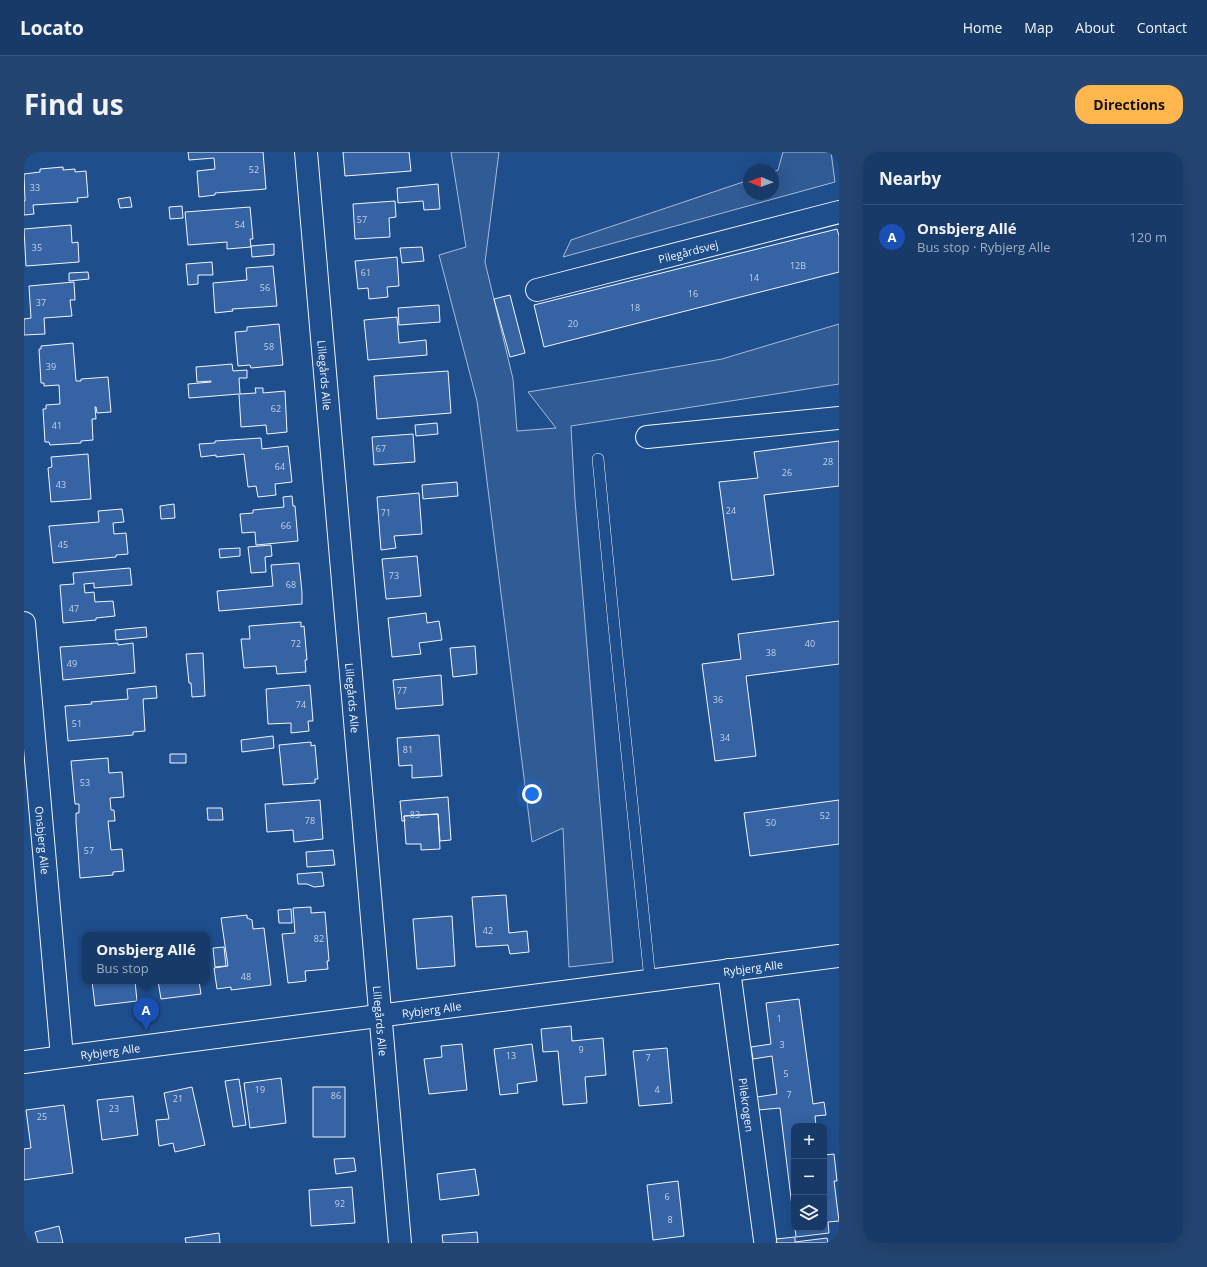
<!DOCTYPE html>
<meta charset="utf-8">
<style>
:root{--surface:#173a69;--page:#244571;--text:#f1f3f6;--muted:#9eadc0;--line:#36547d;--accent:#ffb74d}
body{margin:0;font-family:"Open Sans",sans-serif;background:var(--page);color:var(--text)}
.controls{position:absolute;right:12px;bottom:12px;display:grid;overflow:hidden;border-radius:8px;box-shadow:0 4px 16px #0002}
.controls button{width:36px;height:36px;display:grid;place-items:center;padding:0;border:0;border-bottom:1px solid var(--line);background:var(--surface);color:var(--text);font:20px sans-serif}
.compass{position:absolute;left:719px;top:12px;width:36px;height:36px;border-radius:50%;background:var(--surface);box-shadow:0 4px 16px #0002;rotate:271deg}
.you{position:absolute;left:508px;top:642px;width:14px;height:14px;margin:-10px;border:3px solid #fff;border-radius:50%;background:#1a73e8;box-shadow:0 0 0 6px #1a73e833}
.badge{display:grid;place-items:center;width:26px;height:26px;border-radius:50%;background:var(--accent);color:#fff;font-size:13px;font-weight:700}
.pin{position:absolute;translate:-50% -33px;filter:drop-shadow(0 1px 2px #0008)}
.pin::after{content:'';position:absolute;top:21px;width:14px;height:12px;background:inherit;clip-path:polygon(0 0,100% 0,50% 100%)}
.popup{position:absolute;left:58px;top:780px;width:128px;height:52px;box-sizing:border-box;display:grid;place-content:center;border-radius:8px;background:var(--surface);filter:drop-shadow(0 1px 3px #0005);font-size:13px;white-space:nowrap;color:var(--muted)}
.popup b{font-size:15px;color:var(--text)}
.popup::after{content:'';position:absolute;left:50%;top:100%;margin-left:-8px;border:8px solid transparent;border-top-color:var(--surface)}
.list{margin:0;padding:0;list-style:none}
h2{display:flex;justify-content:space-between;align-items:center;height:52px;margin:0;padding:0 16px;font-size:17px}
h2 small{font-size:13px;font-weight:400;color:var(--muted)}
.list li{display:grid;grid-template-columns:26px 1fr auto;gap:12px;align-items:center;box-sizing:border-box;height:64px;padding:0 16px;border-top:1px solid var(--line)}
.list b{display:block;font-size:15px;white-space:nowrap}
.list p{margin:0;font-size:13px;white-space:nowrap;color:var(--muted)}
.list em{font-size:13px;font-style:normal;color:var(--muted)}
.icon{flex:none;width:22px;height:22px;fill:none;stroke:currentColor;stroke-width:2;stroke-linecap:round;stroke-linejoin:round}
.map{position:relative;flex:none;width:815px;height:1091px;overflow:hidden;border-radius:16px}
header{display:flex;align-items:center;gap:24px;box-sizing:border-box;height:56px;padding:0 20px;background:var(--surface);border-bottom:1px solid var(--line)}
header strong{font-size:19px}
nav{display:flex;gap:22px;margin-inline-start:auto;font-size:14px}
.intro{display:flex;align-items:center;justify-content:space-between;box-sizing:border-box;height:96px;padding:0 24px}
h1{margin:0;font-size:28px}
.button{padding:10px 18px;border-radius:16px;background:var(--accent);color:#111;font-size:14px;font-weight:700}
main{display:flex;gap:24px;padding:0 24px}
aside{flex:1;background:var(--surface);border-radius:16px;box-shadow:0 4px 16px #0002}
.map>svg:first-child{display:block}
</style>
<header>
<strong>Locato</strong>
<nav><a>Home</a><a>Map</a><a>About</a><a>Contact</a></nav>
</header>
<div class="intro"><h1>Find us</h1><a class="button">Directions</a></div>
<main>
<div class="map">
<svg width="815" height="1091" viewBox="0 0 815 1091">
<rect width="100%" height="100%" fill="#1f4e8c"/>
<path fill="#305b95" stroke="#a8bbd7" d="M 427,0 L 475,0 L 461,110 L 489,227 L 493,279 L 532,276 L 504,240 L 698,207 L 815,172 L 815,232 L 547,274 L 551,348 L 589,810 L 545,815 L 539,676 L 508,690 L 453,249 L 415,103 L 442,95 Z
M 759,0 L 807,0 L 811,30 L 539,105 L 547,88 L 725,28 L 725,42 L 749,42 L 749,20 L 754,18 Z"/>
<path fill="#3563a3" stroke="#f2f6ff" d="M 164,0 L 239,0 L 242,37 L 191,41 L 191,43 L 175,45 L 173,19 L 191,17 L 190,6 L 165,8 Z
M 319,0 L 385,0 L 387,19 L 321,24 Z
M 39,15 L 39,18 L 51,17 L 51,20 L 62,19 L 64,45 L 53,46 L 54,50 L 9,53 L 10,62 L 0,63 L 0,49 L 1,49 L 0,22 L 16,20 L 16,17 Z
M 414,32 L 416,57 L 400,58 L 399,49 L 374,51 L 373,36 Z
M 106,45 L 108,55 L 96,56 L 94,47 Z
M 371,49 L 372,65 L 365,66 L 366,85 L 331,87 L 329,52 Z
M 158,54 L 159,66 L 146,67 L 145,55 Z
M 226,55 L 229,87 L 226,87 L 227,95 L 203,97 L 203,90 L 164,93 L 161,60 Z
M 47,73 L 48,91 L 54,90 L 55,110 L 2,114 L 0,77 Z
M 813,77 L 815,84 L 815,120 L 520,195 L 510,153 Z
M 250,92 L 250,103 L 228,105 L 227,94 Z
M 398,95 L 400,109 L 378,111 L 376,96 Z
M 373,105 L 375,134 L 363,135 L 364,145 L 345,147 L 344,136 L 334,137 L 331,109 Z
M 188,110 L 189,123 L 174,123 L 174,132 L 164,133 L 162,112 Z
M 249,114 L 253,154 L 208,157 L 209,159 L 191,161 L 189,131 L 223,128 L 222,116 Z
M 64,120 L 65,127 L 45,129 L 45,121 Z
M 50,130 L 51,148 L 46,148 L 48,164 L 20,166 L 21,182 L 0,183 L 0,167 L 7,166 L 5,134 Z
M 486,143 L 501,201 L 486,205 L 470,147 Z
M 415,153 L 416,170 L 375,173 L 374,156 Z
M 373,165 L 375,191 L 402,188 L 403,203 L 344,208 L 340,168 Z
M 255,172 L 259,213 L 227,216 L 226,213 L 214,214 L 211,180 L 223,179 L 223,175 Z
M 49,191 L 52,229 L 57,229 L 57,227 L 84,225 L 87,260 L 73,261 L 72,255 L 71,255 L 72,267 L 68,267 L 69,288 L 57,289 L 57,291 L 26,293 L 25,290 L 21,290 L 19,257 L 22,257 L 22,253 L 36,252 L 35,233 L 20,234 L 20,231 L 17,231 L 15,197 L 17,197 L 17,194 Z
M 208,212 L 209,219 L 223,218 L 223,226 L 215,226 L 216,242 L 232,241 L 231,236 L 239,236 L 239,241 L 261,239 L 263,280 L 243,282 L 242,273 L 217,275 L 215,242 L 165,246 L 164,232 L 187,230 L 187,229 L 173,230 L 172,215 Z
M 424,219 L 427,261 L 353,267 L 350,224 Z
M 413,271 L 414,282 L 392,284 L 391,273 Z
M 389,282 L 391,310 L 350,313 L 348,285 Z
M 237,286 L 238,297 L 264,294 L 268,330 L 251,332 L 252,343 L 234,345 L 232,334 L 224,335 L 220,302 L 192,305 L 192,303 L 177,305 L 175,292 L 191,291 L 191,289 Z
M 815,289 L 815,334 L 740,343 L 750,423 L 708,428 L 695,330 L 734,326 L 730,300 Z
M 64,302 L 67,347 L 27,350 L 24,316 L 28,315 L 27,305 Z
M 433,330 L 434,344 L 399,347 L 398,333 Z
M 395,341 L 398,382 L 370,384 L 372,396 L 357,398 L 353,345 Z
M 268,344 L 269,354 L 271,354 L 274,389 L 232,393 L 231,380 L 218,381 L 216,362 L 229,361 L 229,358 L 260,355 L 259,345 Z
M 150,352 L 151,366 L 137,367 L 136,354 Z
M 98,357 L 100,370 L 89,371 L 90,382 L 102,381 L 104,402 L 92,403 L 92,405 L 29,411 L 25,374 L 75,370 L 74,359 Z
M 247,393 L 248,404 L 241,405 L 242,420 L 227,421 L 224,395 Z
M 216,396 L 216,404 L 196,406 L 195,397 Z
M 393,404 L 397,444 L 362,447 L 358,407 Z
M 275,411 L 278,440 L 278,452 L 195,459 L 193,439 L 249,434 L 247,413 Z
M 106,416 L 108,433 L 70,436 L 70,431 L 60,432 L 61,441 L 70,440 L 71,450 L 89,449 L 91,464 L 72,466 L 72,468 L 39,471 L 36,433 L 50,432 L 49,421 Z
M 402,461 L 403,471 L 415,469 L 418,488 L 395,491 L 397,502 L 368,505 L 364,466 Z
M 815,469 L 815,512 L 722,524 L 732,604 L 691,609 L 678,512 L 717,507 L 714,482 Z
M 277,470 L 277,475 L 280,474 L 283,508 L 281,508 L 282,520 L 253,522 L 252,514 L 220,516 L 217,487 L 226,487 L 225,474 Z
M 122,475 L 123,485 L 92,488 L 91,478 Z
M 94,491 L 94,493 L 109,491 L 111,521 L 39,528 L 36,495 Z
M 451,494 L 453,522 L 429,525 L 426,496 Z
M 179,501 L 181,544 L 168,545 L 167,531 L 165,531 L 162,502 Z
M 417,523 L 419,553 L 372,557 L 369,528 Z
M 286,533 L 289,569 L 284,569 L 285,579 L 267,581 L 267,571 L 244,572 L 242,537 Z
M 132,534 L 133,546 L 119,547 L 121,579 L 109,580 L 109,583 L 44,589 L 41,554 L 68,552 L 67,550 L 104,547 L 103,537 Z
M 415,583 L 418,624 L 388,626 L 388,613 L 375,614 L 373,586 Z
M 249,584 L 250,596 L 218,600 L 217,588 Z
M 287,590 L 287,594 L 291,593 L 294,627 L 291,627 L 291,631 L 259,633 L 255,593 Z
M 146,602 L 162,602 L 162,611 L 146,611 Z
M 84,606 L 85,621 L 98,620 L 100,645 L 86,646 L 87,658 L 90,658 L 91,669 L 84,669 L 87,698 L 98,697 L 100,719 L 89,720 L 89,723 L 56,726 L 52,670 L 52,661 L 55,661 L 55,652 L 51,652 L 47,609 Z
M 424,645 L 427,688 L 416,689 L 414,662 L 380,664 L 381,669 L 378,669 L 376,649 Z
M 296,648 L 299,687 L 270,690 L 269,678 L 243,680 L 241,652 Z
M 815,648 L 815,692 L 726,704 L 720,661 Z
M 183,656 L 198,656 L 199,668 L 184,668 Z
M 414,662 L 416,697 L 397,698 L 397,692 L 382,692 L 380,664 Z
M 309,698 L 311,713 L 283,715 L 282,700 Z
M 298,720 L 300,734 L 290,735 L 283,732 L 274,732 L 273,722 Z
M 482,743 L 485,781 L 503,779 L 505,800 L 486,802 L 484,793 L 452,795 L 448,745 Z
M 287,755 L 287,761 L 301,760 L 305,809 L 303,809 L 304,817 L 281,819 L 282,829 L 264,831 L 258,782 L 271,781 L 269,756 Z
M 267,757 L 268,771 L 255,771 L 254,758 Z
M 223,763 L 223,766 L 228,768 L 229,777 L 240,776 L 247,833 L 207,838 L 207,835 L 193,837 L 190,816 L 204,814 L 197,766 Z
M 428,764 L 431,814 L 393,817 L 389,767 Z
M 200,795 L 202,814 L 191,815 L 189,796 Z
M 68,829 L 111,829 L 113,849 L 71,854 Z
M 134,829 L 175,829 L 177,842 L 137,847 Z
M 775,847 L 789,952 L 800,950 L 802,963 L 791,964 L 792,974 L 770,974 L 770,1071 L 756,956 L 734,958 L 733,945 L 753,942 L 748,904 L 729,907 L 727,895 L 747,892 L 742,851 Z
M 547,874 L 548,889 L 579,886 L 582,923 L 561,925 L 563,951 L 539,953 L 534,899 L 519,900 L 517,877 Z
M 438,892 L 443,938 L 405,942 L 400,907 L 418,905 L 417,894 Z
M 508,892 L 513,929 L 493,932 L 494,941 L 476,943 L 470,897 Z
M 643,896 L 648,951 L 615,954 L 609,899 Z
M 257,926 L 262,971 L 226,976 L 220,931 Z
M 215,927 L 222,973 L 209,975 L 201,929 Z
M 168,935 L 181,993 L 151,1000 L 149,991 L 135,994 L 132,968 L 145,967 L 140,941 Z
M 289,935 L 321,935 L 321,985 L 289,985 Z
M 109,944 L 114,983 L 78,988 L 73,948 Z
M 40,953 L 49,1021 L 0,1028 L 0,997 L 7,996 L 2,958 Z
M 810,1002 L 813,1029 L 810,1029 L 815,1069 L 804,1070 L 805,1081 L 772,1085 L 771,1076 L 800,1076 L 800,1003 Z
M 330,1006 L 332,1019 L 312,1022 L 310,1007 Z
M 451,1017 L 455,1043 L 416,1048 L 413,1022 Z
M 654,1029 L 660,1084 L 629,1088 L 623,1033 Z
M 328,1035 L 331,1071 L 287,1074 L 285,1038 Z
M 35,1074 L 39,1091 L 14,1091 L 11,1080 Z
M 453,1080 L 454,1091 L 419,1091 L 418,1083 Z
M 195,1081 L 196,1091 L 162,1091 L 161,1086 Z
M 771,1085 L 771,1090 L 803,1086 L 804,1091 L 753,1091 L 752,1087 Z"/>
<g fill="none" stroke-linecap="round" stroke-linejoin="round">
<defs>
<path id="lane" d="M 574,307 L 590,474 L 626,828"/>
<g id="street">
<path id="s1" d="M 282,0 L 376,1091"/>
<path id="s2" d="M 513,138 L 815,60"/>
<path d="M 623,285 L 815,266"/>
<path id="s3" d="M 0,471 L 38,905"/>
<path id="s4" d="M 705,818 L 741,1088"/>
<path id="s5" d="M 0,910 L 815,804"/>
</g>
</defs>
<use href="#lane" stroke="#f2f6ff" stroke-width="12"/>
<use href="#street" stroke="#f2f6ff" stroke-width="24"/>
<use href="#lane" stroke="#1f4e8c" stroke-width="11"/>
<use href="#street" stroke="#1f4e8c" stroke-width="22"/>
</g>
<g text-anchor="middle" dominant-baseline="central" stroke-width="3" stroke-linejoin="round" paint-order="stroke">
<g font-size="9" fill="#c3d1e8">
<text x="230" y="17">52</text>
<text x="11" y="35">33</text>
<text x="338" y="67">57</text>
<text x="216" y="72">54</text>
<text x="13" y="95">35</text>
<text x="774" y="113">12B</text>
<text x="342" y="120">61</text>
<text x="730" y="125">14</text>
<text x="241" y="135">56</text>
<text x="669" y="141">16</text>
<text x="17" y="150">37</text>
<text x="611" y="155">18</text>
<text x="549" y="171">20</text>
<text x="245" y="194">58</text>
<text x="27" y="214">39</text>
<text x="252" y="256">62</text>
<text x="33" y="273">41</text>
<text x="357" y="296">67</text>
<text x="804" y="309">28</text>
<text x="256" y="314">64</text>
<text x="763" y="320">26</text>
<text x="37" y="332">43</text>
<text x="707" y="358">24</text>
<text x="362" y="360">71</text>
<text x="262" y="373">66</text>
<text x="39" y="392">45</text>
<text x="370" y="423">73</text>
<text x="267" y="432">68</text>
<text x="50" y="456">47</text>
<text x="272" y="491">72</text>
<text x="786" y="491">40</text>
<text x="747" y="500">38</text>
<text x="48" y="511">49</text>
<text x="378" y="538">77</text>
<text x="694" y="547">36</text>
<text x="277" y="552">74</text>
<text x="53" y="571">51</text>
<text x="701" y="585">34</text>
<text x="384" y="597">81</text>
<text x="61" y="630">53</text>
<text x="391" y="662">83</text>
<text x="801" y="663">52</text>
<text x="286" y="668">78</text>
<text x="747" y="670">50</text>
<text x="65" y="698">57</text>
<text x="464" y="778">42</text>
<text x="295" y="786">82</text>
<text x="222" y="824">48</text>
<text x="755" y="866">1</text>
<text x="758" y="892">3</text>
<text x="557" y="897">9</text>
<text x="487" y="903">13</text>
<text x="624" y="905">7</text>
<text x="762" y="921">5</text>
<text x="236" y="937">19</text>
<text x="633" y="937">4</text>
<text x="765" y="942">7</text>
<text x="312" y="943">86</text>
<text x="154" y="946">21</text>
<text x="90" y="956">23</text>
<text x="18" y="964">25</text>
<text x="643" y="1044">6</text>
<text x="316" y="1051">92</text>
<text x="646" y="1067">8</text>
</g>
<g font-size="11" fill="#f2f6ff" stroke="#1f4e8c">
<text stroke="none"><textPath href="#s2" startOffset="156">Pilegårdsvej</textPath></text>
<text stroke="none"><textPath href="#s1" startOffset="224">Lillegårds Alle</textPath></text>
<text stroke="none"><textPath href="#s1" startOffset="548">Lillegårds Alle</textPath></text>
<text stroke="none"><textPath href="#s3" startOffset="218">Onsbjerg Alle</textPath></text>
<text stroke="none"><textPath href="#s5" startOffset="735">Rybjerg Alle</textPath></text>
<text stroke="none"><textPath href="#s5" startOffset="411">Rybjerg Alle</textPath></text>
<text stroke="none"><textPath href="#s1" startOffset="872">Lillegårds Alle</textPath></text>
<text stroke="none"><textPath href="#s5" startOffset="87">Rybjerg Alle</textPath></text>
<text stroke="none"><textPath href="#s4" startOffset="136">Pilekrogen</textPath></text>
</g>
</g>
</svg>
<div class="controls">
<button>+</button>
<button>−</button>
<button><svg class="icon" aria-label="layers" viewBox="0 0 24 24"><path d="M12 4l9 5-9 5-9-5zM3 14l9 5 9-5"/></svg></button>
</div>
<svg class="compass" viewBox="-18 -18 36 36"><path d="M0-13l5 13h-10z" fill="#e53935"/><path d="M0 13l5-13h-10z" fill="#9eadc0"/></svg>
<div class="you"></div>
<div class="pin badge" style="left:122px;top:878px;background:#1a4fb4">A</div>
<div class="popup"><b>Onsbjerg Allé</b>Bus stop</div>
</div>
<aside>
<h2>Nearby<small></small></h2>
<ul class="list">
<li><span class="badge" style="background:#1a4fb4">A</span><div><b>Onsbjerg Allé</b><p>Bus stop · Rybjerg Alle</p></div><em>120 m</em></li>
</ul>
</aside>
</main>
